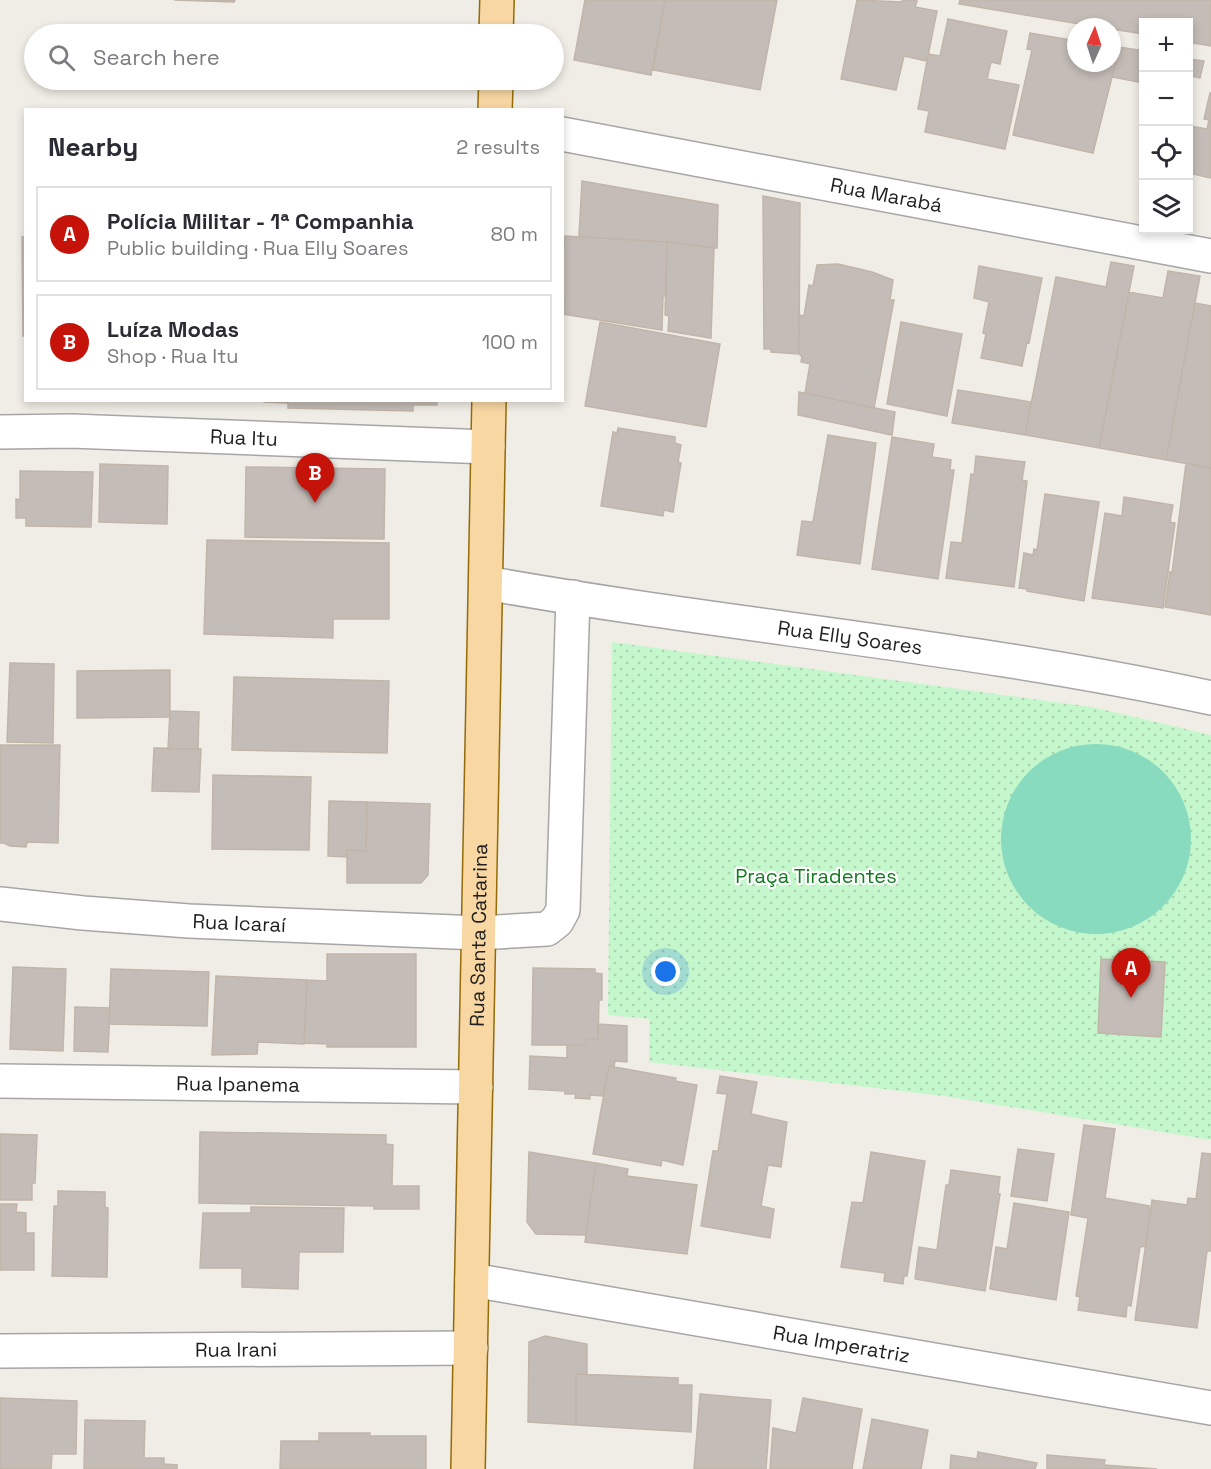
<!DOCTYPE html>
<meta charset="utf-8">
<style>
:root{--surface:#fff;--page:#f2f2f3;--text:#2b2b33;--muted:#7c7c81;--line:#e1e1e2;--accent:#c61309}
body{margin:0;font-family:"Space Grotesk",sans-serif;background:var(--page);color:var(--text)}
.controls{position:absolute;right:18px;top:18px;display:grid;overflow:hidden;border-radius:0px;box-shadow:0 3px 9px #0003}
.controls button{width:54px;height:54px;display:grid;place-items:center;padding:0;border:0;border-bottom:2px solid var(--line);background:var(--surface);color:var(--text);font:30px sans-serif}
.compass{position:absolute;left:1067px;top:18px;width:54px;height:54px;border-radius:50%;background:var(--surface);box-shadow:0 3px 9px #0003;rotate:3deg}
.you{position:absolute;left:666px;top:972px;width:21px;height:21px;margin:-15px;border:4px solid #fff;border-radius:50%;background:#1a73e8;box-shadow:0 0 0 9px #1a73e833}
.badge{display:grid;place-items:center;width:39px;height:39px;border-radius:50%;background:var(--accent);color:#fff;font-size:20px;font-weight:700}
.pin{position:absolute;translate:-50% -50px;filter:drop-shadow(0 2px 3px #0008)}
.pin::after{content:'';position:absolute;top:32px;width:21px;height:18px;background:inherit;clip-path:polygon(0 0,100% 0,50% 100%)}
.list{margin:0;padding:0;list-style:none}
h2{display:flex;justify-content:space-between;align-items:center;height:78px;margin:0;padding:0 24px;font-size:26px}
h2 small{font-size:20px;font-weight:400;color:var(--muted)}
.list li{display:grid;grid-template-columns:39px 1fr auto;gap:18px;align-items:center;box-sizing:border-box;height:96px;margin:0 12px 12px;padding:0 12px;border:2px solid var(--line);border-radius:0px}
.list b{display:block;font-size:22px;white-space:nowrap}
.list p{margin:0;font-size:20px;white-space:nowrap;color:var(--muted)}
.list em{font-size:20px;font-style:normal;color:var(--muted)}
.icon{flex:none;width:33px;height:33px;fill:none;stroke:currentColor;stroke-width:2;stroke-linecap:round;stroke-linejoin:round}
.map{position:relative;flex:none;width:1211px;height:1469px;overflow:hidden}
.search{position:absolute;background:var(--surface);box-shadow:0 3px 9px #0003;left:24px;top:24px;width:540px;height:66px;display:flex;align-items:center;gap:15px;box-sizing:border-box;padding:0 21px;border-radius:33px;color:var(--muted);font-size:22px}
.panel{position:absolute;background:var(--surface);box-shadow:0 3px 9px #0003;left:24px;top:108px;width:540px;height:294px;border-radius:0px}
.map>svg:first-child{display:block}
</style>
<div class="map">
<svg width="1211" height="1469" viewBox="0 0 1211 1469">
<defs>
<pattern id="park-dots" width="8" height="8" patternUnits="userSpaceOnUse" patternTransform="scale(1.5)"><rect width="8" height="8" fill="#c5f7cc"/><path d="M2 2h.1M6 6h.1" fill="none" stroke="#a9d3af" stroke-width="1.8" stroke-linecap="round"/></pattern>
</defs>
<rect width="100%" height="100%" fill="#f0ede6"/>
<path fill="url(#park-dots)" d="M 612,642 L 1092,707 L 1211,735 L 1211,1140 L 944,1096 L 649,1062 L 650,1019 L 608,1015 Z"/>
<path fill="#88dbbf" d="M1001 839a95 95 0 1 1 190 0a95 95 0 1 1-190 0Z"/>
<path fill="#c4bcb6" stroke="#c1b5a9" stroke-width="1.5" d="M 174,0 L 235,0 L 234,2 Z
M 585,0 L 665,0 L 651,75 L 574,60 Z
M 665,0 L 777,0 L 760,90 L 653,70 Z
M 857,0 L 902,2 L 902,0 L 914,0 L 917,1 L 915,7 L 937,11 L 927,61 L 904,56 L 896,90 L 841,79 Z
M 960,0 L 1211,0 L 1211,46 L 1188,42 L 1188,22 L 1144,22 L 1144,34 L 1112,29 L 1112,27 L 1098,27 L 959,4 Z
M 948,19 L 1007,31 L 1000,64 L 991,62 L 987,79 L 1019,85 L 1005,149 L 925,132 L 929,111 L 918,109 L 927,61 L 929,54 L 940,56 Z
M 1030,33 L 1076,41 L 1076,63 L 1112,63 L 1112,48 L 1119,49 L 1093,153 L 1013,135 L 1032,50 L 1027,49 Z
M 1119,47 L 1144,51 L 1144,83 L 1112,77 Z
M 1188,59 L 1204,61 L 1200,78 L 1188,75 Z
M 1210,93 L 1211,93 L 1211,178 L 1188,173 L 1189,126 L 1207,129 L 1209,120 L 1204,119 Z
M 582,181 L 718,205 L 717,248 L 667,242 L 582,237 L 579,236 Z
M 763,196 L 800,203 L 799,354 L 771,352 L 771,349 L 764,349 Z
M 565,236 L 667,242 L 666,296 L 663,296 L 662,330 L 563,314 L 565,297 L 562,297 L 562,266 Z
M 22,237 L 26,237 L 26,336 L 23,336 Z
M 667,242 L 714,248 L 711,338 L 668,331 L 669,316 L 665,315 Z
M 1111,262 L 1134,266 L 1099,448 L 1025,435 L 1056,277 L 1106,287 Z
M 838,264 L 872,272 L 893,280 L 890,300 L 894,300 L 874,408 L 805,393 L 810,364 L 801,362 L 802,357 L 799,354 L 799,315 L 804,316 L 809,285 L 813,286 L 817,265 Z
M 979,266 L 1042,278 L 1029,343 L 1027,342 L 1022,366 L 981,358 L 986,334 L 983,333 L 989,302 L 974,298 Z
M 1168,271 L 1200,276 L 1166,460 L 1099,448 L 1129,292 L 1163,298 Z
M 1195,303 L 1211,306 L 1211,468 L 1166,460 Z
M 600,322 L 720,344 L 706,427 L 585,406 Z
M 901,322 L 962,334 L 947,416 L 887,404 Z
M 958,390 L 1031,402 L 1025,435 L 952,423 Z
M 799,392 L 895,412 L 892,435 L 798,415 Z
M 264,400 L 437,400 L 437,405 L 413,405 L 413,411 L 288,408 L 288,403 L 264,402 Z
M 618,428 L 675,437 L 675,443 L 681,445 L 678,462 L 681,463 L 673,512 L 664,510 L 663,516 L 601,506 L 613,432 L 617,433 Z
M 828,435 L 876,443 L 860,564 L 797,555 L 802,521 L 813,522 Z
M 892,437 L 934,444 L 932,457 L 951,460 L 950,470 L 954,470 L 938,579 L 872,569 Z
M 976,456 L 1025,462 L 1022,480 L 1027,481 L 1014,587 L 946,578 L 951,542 L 962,543 L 971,474 L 974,475 Z
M 1186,463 L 1211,468 L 1211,615 L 1165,607 L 1170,572 L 1172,573 Z
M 100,464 L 168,466 L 167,524 L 99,522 Z
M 246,467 L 385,469 L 384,539 L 245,537 Z
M 20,471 L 93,472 L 91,527 L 26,526 L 26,518 L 16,518 L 16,499 L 20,500 Z
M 1045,494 L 1099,502 L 1084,601 L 1027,591 L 1027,589 L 1019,588 L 1024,553 L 1033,555 L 1034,549 L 1037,550 Z
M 1124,497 L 1173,505 L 1170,522 L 1175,523 L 1163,608 L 1092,598 L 1105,513 L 1122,516 Z
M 207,540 L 389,543 L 389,619 L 333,619 L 333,638 L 204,634 Z
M 10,663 L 54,664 L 53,743 L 7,742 Z
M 170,670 L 170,717 L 77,718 L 77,671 Z
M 234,677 L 389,681 L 387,753 L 232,750 Z
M 170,711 L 199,712 L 198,749 L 168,749 Z
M 0,745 L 60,745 L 58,843 L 27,842 L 26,847 L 10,846 L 4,843 L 0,843 Z
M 154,748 L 201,749 L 199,792 L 152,791 Z
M 213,775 L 311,777 L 309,850 L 212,849 Z
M 329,801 L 367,802 L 366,851 L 347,850 L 347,857 L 328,856 Z
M 367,802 L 430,804 L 428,875 L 421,883 L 347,883 L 347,850 L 366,851 Z
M 327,954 L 416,954 L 416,1047 L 327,1047 L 327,1044 L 304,1043 L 307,980 L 327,981 Z
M 1101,959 L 1165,962 L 1161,1037 L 1098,1033 Z
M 13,967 L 66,969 L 63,1051 L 10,1049 Z
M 533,968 L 595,969 L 595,973 L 602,974 L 602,1000 L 599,1000 L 598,1039 L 586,1039 L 586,1045 L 532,1045 Z
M 111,969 L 209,972 L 207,1026 L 109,1024 Z
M 216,976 L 307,980 L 304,1044 L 258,1042 L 257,1054 L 212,1055 Z
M 75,1007 L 110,1008 L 108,1052 L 74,1051 Z
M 598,1024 L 627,1026 L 627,1062 L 615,1061 L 614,1067 L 609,1066 L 603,1096 L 590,1095 L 590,1099 L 575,1098 L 576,1094 L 565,1094 L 565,1091 L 529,1089 L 530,1056 L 567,1058 L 567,1045 L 586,1045 L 586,1039 L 598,1039 Z
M 609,1066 L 676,1078 L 675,1081 L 697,1085 L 683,1165 L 662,1160 L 661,1166 L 593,1154 Z
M 720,1076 L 757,1082 L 751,1114 L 787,1122 L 781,1167 L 768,1165 L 761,1206 L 774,1209 L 770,1238 L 701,1226 L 713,1151 L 718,1151 L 727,1094 L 717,1093 Z
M 1084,1125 L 1115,1129 L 1105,1198 L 1149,1206 L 1149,1210 L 1151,1210 L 1146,1246 L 1140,1247 L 1131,1306 L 1127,1305 L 1126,1317 L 1078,1310 L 1080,1297 L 1076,1296 L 1088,1218 L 1071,1215 Z
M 200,1132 L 386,1135 L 386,1144 L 393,1145 L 392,1186 L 419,1186 L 419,1209 L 374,1209 L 374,1206 L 199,1203 Z
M 0,1134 L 37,1135 L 35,1183 L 32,1183 L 32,1200 L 0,1200 Z
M 1018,1149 L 1054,1154 L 1047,1201 L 1011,1196 Z
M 529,1152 L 596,1163 L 586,1235 L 536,1234 L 527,1222 Z
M 871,1152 L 925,1161 L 907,1276 L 904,1276 L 903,1284 L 884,1281 L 885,1273 L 841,1267 L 852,1202 L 863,1203 Z
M 1202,1153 L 1211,1154 L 1211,1251 L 1207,1251 L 1197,1328 L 1135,1320 L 1152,1200 L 1187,1205 L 1188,1198 L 1196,1199 Z
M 596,1163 L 628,1169 L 627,1176 L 697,1185 L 687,1254 L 585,1242 Z
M 951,1170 L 1000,1177 L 998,1194 L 1000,1194 L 985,1291 L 915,1279 L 919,1247 L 937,1250 L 946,1185 L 949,1185 Z
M 58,1191 L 105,1192 L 105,1207 L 108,1208 L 107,1277 L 52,1276 L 54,1206 L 58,1206 Z
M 1014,1203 L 1069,1212 L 1056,1300 L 990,1289 L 996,1247 L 1007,1249 Z
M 0,1204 L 17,1204 L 16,1212 L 26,1213 L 26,1233 L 34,1233 L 34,1270 L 0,1270 Z
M 251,1207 L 344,1208 L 343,1252 L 299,1252 L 298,1289 L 242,1287 L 242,1268 L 200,1268 L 203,1213 L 251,1213 Z
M 545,1336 L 587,1344 L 587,1374 L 576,1374 L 576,1425 L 528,1422 L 529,1342 Z
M 576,1374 L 678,1378 L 678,1385 L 692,1385 L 691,1432 L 576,1425 Z
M 700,1394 L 771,1400 L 766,1469 L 694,1469 Z
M 0,1398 L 77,1401 L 76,1454 L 52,1454 L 51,1469 L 0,1469 Z
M 803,1398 L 862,1409 L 852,1469 L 770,1469 L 773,1428 L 796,1433 Z
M 872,1419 L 928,1430 L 921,1469 L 863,1469 Z
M 85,1420 L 145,1421 L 144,1458 L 164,1458 L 164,1464 L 177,1465 L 177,1469 L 84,1469 Z
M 319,1433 L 370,1433 L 370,1436 L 426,1436 L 426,1469 L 280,1469 L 281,1441 L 319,1441 Z
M 978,1452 L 1037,1463 L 1035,1469 L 950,1469 L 951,1455 L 977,1459 Z
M 1047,1455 L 1105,1460 L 1104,1465 L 1157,1469 L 1047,1469 Z"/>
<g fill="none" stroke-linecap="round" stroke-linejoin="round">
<defs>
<g id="minor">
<path id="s1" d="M 562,134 L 1211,256"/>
<path id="s2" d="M 0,432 L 71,431 L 488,447"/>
<path id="s3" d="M 486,583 C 726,626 972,646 1211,698"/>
<path id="s4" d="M 0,904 L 83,913 L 189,921 L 479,933 L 547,929 L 557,921 L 563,910 L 573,597"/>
<path id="s5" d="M 0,1081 L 476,1087"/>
<path id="s6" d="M 472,1280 L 1211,1408"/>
<path id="s7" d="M 0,1351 L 471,1348"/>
</g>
<g id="primary">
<path d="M 496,34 L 497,0"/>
<path d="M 495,110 L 496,80"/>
<path id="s8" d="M 468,1469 L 489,400"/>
</g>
</defs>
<use href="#minor" stroke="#a6a6a6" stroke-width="36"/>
<use href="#primary" stroke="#946c07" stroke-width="36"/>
<use href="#minor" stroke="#fff" stroke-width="33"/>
<use href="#primary" stroke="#f8d7a3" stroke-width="33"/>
</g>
<g text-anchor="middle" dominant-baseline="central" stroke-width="4.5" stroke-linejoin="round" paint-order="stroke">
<g font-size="20" fill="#1f1f1f" stroke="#fff">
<text stroke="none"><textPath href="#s1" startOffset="330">Rua Marabá</textPath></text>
<text stroke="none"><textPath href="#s2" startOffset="244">Rua Itu</textPath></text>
<text stroke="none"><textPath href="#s3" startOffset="368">Rua Elly Soares</textPath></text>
<text stroke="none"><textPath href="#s4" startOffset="240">Rua Icaraí</textPath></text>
<text stroke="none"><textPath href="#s8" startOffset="534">Rua Santa Catarina</textPath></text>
<text stroke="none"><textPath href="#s5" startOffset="238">Rua Ipanema</textPath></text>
<text stroke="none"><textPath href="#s6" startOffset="375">Rua Imperatriz</textPath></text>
<text stroke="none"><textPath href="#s7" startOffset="236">Rua Irani</textPath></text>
</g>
<g font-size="20" fill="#117a1f" stroke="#fff">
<text x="816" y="876">Praça Tiradentes</text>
</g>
</g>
</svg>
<div class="controls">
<button>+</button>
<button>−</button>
<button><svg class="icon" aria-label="locate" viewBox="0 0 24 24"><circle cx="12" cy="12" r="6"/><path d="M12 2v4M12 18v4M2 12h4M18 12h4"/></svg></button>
<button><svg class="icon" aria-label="layers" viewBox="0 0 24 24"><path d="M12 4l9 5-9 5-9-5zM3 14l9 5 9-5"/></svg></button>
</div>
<svg class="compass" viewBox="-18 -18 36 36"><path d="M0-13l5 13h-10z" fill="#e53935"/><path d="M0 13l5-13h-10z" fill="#7c7c81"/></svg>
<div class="you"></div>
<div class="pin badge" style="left:1131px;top:998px">A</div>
<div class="pin badge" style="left:315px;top:503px">B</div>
<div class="search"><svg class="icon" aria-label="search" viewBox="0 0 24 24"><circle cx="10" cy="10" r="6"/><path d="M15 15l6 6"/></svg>Search here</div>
<section class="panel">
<h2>Nearby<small>2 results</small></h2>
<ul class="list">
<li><span class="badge">A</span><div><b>Polícia Militar - 1ª Companhia</b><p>Public building · Rua Elly Soares</p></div><em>80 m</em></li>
<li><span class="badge">B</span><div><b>Luíza Modas</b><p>Shop · Rua Itu</p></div><em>100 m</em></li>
</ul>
</section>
</div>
